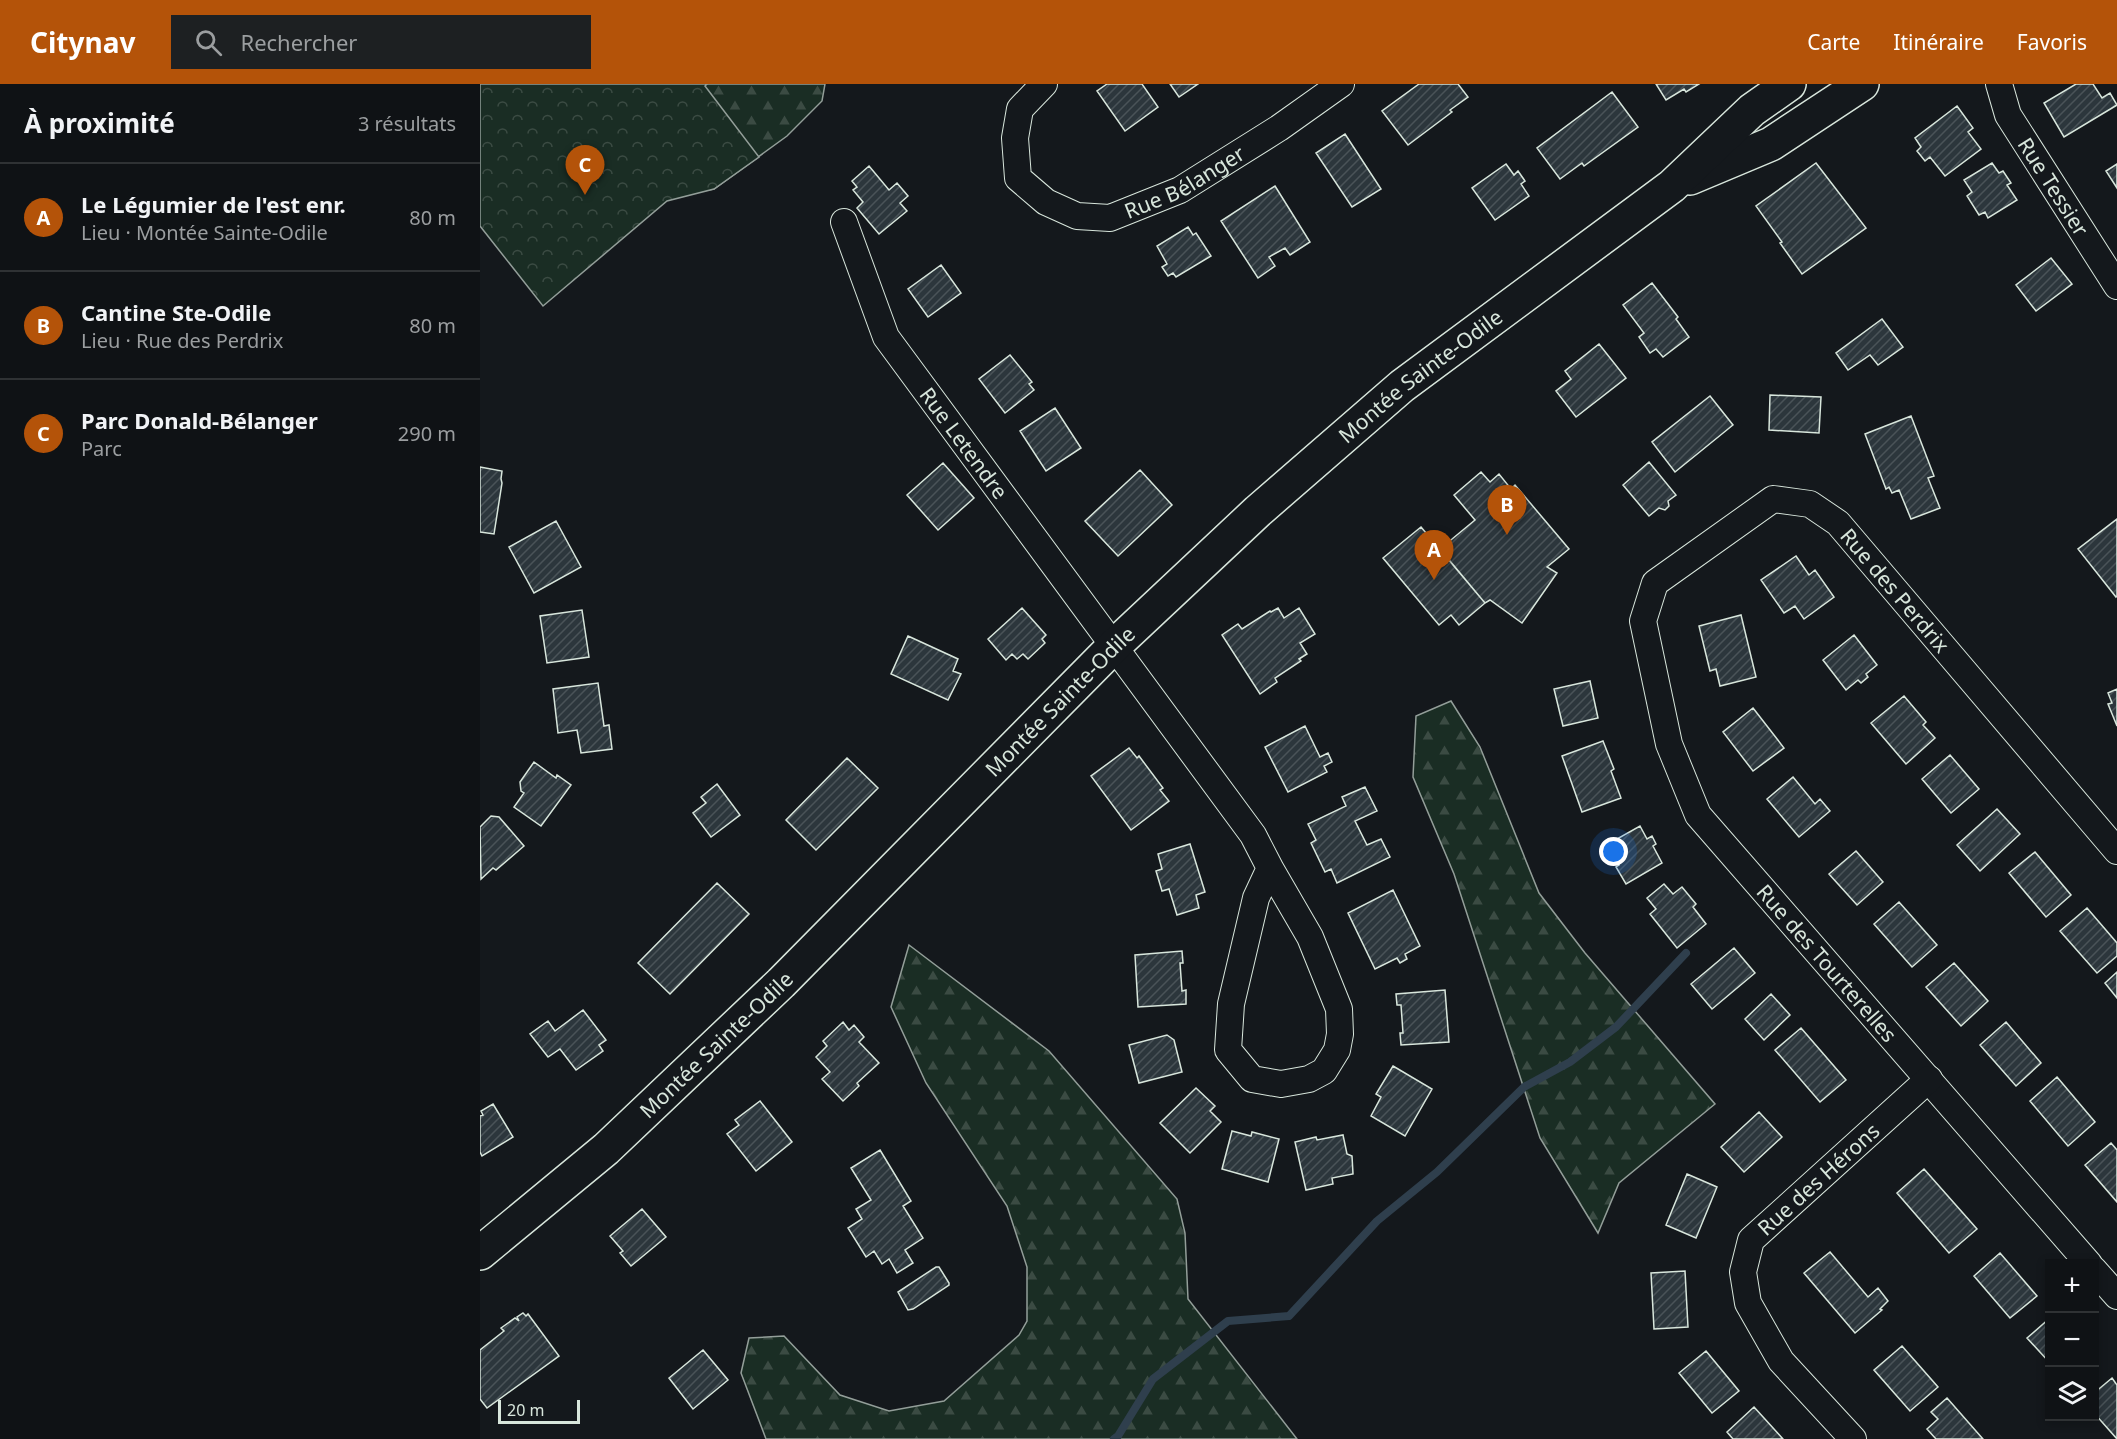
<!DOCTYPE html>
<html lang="fr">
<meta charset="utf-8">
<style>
:root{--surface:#0f1215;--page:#1d2022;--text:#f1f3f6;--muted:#9b9ea0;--line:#2f3234;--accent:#b45309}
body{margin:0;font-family:"Noto Sans",sans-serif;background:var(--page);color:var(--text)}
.controls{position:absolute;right:18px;bottom:18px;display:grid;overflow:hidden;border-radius:0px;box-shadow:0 3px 9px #0003}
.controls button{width:54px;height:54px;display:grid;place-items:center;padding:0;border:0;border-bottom:2px solid var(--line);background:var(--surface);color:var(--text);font:30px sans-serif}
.scale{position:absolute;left:18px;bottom:15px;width:82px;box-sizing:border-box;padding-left:6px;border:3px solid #d8e6dc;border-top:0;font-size:16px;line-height:21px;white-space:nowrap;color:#d8e6dc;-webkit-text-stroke:4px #14181c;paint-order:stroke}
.you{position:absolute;left:1134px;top:768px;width:21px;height:21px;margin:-15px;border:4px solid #fff;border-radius:50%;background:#1a73e8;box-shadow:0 0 0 9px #1a73e833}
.badge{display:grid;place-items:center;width:39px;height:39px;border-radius:50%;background:var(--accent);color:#fff;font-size:20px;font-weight:700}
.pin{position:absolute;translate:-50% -50px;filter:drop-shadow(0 2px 3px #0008)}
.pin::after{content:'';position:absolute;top:32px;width:21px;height:18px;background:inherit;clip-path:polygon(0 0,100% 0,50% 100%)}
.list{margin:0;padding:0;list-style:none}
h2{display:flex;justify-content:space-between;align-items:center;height:78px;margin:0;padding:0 24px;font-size:26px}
h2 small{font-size:20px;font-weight:400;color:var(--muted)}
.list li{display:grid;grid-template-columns:39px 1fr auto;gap:18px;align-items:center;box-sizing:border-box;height:108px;padding:0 24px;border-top:2px solid var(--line)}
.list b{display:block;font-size:22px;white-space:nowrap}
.list p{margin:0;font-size:20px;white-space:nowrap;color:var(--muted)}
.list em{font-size:20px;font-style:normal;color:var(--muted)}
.icon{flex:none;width:33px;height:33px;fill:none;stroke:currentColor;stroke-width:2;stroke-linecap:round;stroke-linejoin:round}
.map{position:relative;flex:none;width:1637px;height:1355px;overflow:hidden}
header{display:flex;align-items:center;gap:36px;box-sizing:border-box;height:84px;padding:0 30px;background:var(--accent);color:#fff}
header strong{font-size:28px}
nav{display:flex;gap:33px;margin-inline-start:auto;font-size:21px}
.search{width:420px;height:54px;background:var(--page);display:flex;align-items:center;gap:15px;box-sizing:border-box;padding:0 21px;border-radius:0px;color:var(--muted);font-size:22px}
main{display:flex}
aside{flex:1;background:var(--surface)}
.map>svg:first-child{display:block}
</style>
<header>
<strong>Citynav</strong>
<div class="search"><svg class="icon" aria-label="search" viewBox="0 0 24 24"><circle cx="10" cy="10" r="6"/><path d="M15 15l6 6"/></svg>Rechercher</div>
<nav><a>Carte</a><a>Itinéraire</a><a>Favoris</a></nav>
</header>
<main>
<aside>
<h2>À proximité<small>3 résultats</small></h2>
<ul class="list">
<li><span class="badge">A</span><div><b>Le Légumier de l'est enr.</b><p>Lieu · Montée Sainte-Odile</p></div><em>80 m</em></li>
<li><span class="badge">B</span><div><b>Cantine Ste-Odile</b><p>Lieu · Rue des Perdrix</p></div><em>80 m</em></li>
<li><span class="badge">C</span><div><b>Parc Donald-Bélanger</b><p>Parc</p></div><em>290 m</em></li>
</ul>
</aside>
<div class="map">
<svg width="1637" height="1355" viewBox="0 0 1637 1355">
<defs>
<pattern id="forest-firs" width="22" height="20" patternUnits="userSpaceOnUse" patternTransform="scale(1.5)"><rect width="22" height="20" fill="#1a2d24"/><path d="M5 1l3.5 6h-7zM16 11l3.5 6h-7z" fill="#3b4b43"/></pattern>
<pattern id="park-crowns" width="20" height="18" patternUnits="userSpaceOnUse" patternTransform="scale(1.5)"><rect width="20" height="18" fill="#1a2d24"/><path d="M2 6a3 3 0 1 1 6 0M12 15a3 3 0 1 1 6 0" fill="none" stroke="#3b4b43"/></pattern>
<pattern id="building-hatch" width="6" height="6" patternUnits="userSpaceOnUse" patternTransform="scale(1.5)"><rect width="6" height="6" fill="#2c363c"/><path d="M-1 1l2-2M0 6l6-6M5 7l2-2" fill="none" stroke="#4a5358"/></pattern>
</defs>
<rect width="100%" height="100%" fill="#14181c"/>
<path fill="url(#forest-firs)" stroke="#939e99" stroke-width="1.5" d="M 0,0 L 345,0 L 342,17 L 307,52 L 234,105 L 147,120 Z
M 971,617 L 1000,663 L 1059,809 L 1105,869 L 1235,1020 L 1139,1099 L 1118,1149 L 1060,1054 L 974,790 L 933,693 L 936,632 Z
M 429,861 L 569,967 L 697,1115 L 705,1149 L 708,1215 L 817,1355 L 286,1355 L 261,1289 L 269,1254 L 304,1252 L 360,1311 L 409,1327 L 464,1317 L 539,1251 L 547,1237 L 547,1183 L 527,1122 L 446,999 L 411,923 Z"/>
<path fill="url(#park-crowns)" stroke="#939e99" stroke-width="1.5" d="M 0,0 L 227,0 L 225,2 L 279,73 L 234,105 L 187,117 L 63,222 L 0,142 Z"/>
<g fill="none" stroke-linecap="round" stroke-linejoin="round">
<path stroke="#2f3f4d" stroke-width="8" d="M 634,1355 L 638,1352 L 673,1295 L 748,1237 L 809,1232 L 897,1137 L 957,1088 L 1044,1003 L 1090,978 L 1136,943 L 1206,869"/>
</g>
<path fill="url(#building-hatch)" stroke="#d8e6dc" stroke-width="1.5" d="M 627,0 L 662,0 L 678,23 L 645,47 L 617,7 Z
M 690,0 L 718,0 L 699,13 Z
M 939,0 L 978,0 L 988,13 L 970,26 L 972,28 L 928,61 L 902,27 Z
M 1176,0 L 1219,0 L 1206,8 L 1204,5 L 1186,16 Z
M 1596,0 L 1613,0 L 1622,14 L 1630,9 L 1637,21 L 1584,53 L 1564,19 Z
M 1132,8 L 1158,43 L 1104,82 L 1102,79 L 1080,95 L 1057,64 Z
M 1477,22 L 1493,44 L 1488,48 L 1501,65 L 1465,92 L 1450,73 L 1445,77 L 1437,67 L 1441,63 L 1435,54 Z
M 865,50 L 901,105 L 872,123 L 836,69 Z
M 1336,79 L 1386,144 L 1322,190 L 1300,159 L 1302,158 L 1276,122 Z
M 1512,79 L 1519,89 L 1523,87 L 1531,99 L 1527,101 L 1537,116 L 1508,134 L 1505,128 L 1499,131 L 1487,112 L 1492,108 L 1484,96 Z
M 1026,80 L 1034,91 L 1038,87 L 1045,97 L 1041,100 L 1049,112 L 1015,136 L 992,104 Z
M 1637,80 L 1637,104 L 1626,87 Z
M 389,82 L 409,106 L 417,99 L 428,112 L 420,119 L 427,127 L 399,150 L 377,124 L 383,118 L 373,106 L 377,103 L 372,97 Z
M 795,102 L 830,158 L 810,171 L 805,164 L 789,173 L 795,182 L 778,194 L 741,137 Z
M 708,143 L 713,151 L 716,149 L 731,172 L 696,193 L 693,189 L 688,192 L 682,183 L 687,180 L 677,162 Z
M 1571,174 L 1592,200 L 1556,227 L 1536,201 Z
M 461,181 L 481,209 L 448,233 L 428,205 Z
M 1172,199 L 1198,233 L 1196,235 L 1209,253 L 1183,273 L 1176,265 L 1170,269 L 1159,253 L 1164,249 L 1143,221 Z
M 1402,235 L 1423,263 L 1398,281 L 1390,271 L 1368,286 L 1356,269 Z
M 1119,260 L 1146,294 L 1096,333 L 1076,307 L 1091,295 L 1085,287 Z
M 530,271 L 552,298 L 549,300 L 554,306 L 525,329 L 499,295 Z
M 1290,311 L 1341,313 L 1339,349 L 1289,346 Z
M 1230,312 L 1253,341 L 1195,388 L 1172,358 Z
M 575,324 L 601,364 L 566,387 L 540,347 Z
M 1431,332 L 1454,392 L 1448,394 L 1460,424 L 1431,435 L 1419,406 L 1412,409 L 1409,403 L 1406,405 L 1385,350 Z
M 1169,378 L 1196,411 L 1188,417 L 1189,422 L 1185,426 L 1179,424 L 1169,432 L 1143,401 Z
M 463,379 L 494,414 L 458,446 L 427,411 Z
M 0,383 L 22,387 L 21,395 L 22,399 L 14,450 L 0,448 Z
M 660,386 L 692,421 L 638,472 L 605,437 Z
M 1001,388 L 1010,398 L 1019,390 L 1031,405 L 1035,401 L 1089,465 L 1067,483 L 1077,489 L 1042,539 L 1010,516 L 1005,519 L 960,465 L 995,436 L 974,411 Z
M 1637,435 L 1637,512 L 1636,513 L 1598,465 Z
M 76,437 L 101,483 L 54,509 L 29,463 Z
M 941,443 L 1005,519 L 979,541 L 971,531 L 959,541 L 903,474 Z
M 1316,472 L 1329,491 L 1335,486 L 1354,513 L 1324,535 L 1315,522 L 1304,529 L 1281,496 Z
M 542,524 L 566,551 L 562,555 L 565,559 L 548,575 L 543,570 L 537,575 L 532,570 L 526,576 L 508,555 Z
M 798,524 L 804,534 L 819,524 L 835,550 L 820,559 L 827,570 L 819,575 L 821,577 L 795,594 L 797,598 L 780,610 L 742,551 L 758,540 L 762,545 L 790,527 L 791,528 Z
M 102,526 L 109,573 L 67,579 L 60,532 Z
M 1261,531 L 1276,593 L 1240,602 L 1236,585 L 1230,587 L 1219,542 Z
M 1374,551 L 1397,581 L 1386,590 L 1388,593 L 1381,599 L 1378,596 L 1366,606 L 1343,576 Z
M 428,552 L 478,575 L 473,587 L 481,590 L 468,616 L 411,590 Z
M 1110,597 L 1118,634 L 1083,642 L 1074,605 Z
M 118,599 L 124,642 L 129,641 L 132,665 L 101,669 L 97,646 L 78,649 L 73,605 Z
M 1637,605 L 1637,642 L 1628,620 L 1632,619 L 1628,609 Z
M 1424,612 L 1446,638 L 1443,641 L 1455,654 L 1426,680 L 1391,639 Z
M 1273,624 L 1304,664 L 1273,687 L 1243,648 Z
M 825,642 L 840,673 L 848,669 L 852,678 L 844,682 L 847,688 L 808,708 L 785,663 Z
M 1123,657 L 1134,685 L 1131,687 L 1141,714 L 1102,728 L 1082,672 Z
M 649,664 L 657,674 L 659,672 L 683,704 L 680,706 L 689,717 L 651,746 L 611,692 Z
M 1470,671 L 1499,705 L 1471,729 L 1442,695 Z
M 367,674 L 398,704 L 336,766 L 306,736 Z
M 54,678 L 76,694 L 77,691 L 91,701 L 61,742 L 34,723 L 44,709 L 41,707 L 40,698 Z
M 1313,693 L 1335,720 L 1340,715 L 1350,727 L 1319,753 L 1287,715 Z
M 237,700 L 260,731 L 231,753 L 213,729 L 226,719 L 221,713 Z
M 885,703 L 897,727 L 875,737 L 887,761 L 901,755 L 910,773 L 857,799 L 851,785 L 845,788 L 831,759 L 836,756 L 828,740 L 866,722 L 862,713 Z
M 1517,725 L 1540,750 L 1500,787 L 1477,761 Z
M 11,732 L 19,733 L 44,762 L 16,786 L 13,784 L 1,795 L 0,743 Z
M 1160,742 L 1167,755 L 1172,752 L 1176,760 L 1173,762 L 1182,779 L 1146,800 L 1136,783 L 1139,781 L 1128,760 Z
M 710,760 L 725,808 L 716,811 L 719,824 L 697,831 L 689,805 L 682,807 L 676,787 L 682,785 L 678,770 Z
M 1376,767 L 1403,798 L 1377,821 L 1349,790 Z
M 1555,768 L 1591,811 L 1566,833 L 1529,789 Z
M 237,799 L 269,830 L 190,910 L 158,879 Z
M 1184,800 L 1193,810 L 1202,803 L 1216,820 L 1213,823 L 1226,840 L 1197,864 L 1170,830 L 1176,825 L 1167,814 Z
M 913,806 L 940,862 L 925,870 L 927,875 L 920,879 L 917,874 L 895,885 L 868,829 Z
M 1419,818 L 1457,861 L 1432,883 L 1394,840 Z
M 1607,824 L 1637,859 L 1637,872 L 1617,889 L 1580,847 Z
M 1254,864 L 1275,889 L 1232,925 L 1211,900 Z
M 702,867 L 703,879 L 700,879 L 702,907 L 706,906 L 706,920 L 658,923 L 655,871 Z
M 1474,879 L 1508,917 L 1481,942 L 1446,903 Z
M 1637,888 L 1637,914 L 1625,899 Z
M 965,906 L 969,958 L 921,961 L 920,949 L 923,949 L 921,921 L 917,921 L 916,910 Z
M 1291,910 L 1310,931 L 1284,956 L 1265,935 Z
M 103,926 L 126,956 L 119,961 L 123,967 L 96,986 L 80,965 L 68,973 L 50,950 L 68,937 L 75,947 Z
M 363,938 L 369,946 L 374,941 L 384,953 L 379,958 L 399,979 L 377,999 L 379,1002 L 363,1017 L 342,995 L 350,988 L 336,973 L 347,962 L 343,957 Z
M 1526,938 L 1561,979 L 1536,1002 L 1500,961 Z
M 1321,944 L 1366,996 L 1340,1018 L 1295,966 Z
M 687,951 L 694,956 L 702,988 L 659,999 L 649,961 Z
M 913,982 L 952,1005 L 925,1052 L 891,1032 L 901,1013 L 896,1010 Z
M 1577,993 L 1615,1038 L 1588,1062 L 1550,1017 Z
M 716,1004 L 735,1022 L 730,1027 L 741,1038 L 710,1069 L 680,1039 Z
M 280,1017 L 312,1058 L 276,1087 L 247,1050 L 259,1041 L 255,1036 Z
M 13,1020 L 33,1053 L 2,1072 L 0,1068 L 0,1032 L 3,1031 L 1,1027 Z
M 1279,1028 L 1302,1053 L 1264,1088 L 1241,1063 Z
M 752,1047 L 771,1052 L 772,1048 L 799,1055 L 788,1098 L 742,1085 Z
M 863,1051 L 867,1070 L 872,1072 L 873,1090 L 852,1094 L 853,1100 L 826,1106 L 815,1058 L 836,1053 L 837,1056 Z
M 1631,1059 L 1637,1066 L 1637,1118 L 1605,1081 Z
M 400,1066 L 431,1117 L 423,1122 L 443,1154 L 425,1166 L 433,1179 L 417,1189 L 409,1175 L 402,1180 L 394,1167 L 386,1173 L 368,1144 L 382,1135 L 376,1125 L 391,1116 L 371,1084 Z
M 1444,1085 L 1497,1145 L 1469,1169 L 1417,1109 Z
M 1207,1090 L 1237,1103 L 1216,1154 L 1186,1141 Z
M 162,1125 L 186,1153 L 151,1182 L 140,1169 L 143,1167 L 130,1152 Z
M 1350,1168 L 1388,1213 L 1398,1204 L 1408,1217 L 1400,1225 L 1402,1226 L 1375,1249 L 1324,1189 Z
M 1520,1169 L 1557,1212 L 1530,1234 L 1494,1192 Z
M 456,1183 L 459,1183 L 469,1199 L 469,1201 L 433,1225 L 428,1226 L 418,1208 Z
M 1205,1187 L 1208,1243 L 1174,1245 L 1171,1189 Z
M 43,1229 L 46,1232 L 48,1230 L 79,1272 L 7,1324 L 0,1315 L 0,1266 L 24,1247 L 21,1244 L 35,1234 L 39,1237 L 37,1233 Z
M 1570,1234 L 1570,1279 L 1547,1254 Z
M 1422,1262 L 1458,1303 L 1430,1327 L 1394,1286 Z
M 223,1266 L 248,1296 L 213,1325 L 189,1294 Z
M 1226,1267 L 1259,1307 L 1232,1329 L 1199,1289 Z
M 1632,1294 L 1637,1301 L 1637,1355 L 1614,1329 L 1614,1309 Z
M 1467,1314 L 1503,1355 L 1456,1355 L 1447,1345 L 1458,1335 L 1451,1328 Z
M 1274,1323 L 1303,1355 L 1253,1355 L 1247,1348 Z"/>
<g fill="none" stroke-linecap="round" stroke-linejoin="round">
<defs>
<g id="street">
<path id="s1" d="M 564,0 L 540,25 L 535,54 L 538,94 L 566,118 L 597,132 L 630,134 L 700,106 L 799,44 L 861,0"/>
<path id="s2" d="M 1519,0 L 1528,31 L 1637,202"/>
<path id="s3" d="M 364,138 L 406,253 L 773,751 L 790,784 L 776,814 L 751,920 L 748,966 L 772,995 L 801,1000 L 829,995 L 844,987 L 857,966 L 860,950 L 859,925 L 830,853 L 790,784"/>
<path id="s4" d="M 1609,1180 L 1218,731 L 1189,660 L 1163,537 L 1175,499 L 1293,415 L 1330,420 L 1358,439 L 1637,767"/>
<path d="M 1614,1186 L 1637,1212"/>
<path id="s5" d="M 1373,1355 L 1301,1277 L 1268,1219 L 1263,1188 L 1271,1156 L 1449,995"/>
</g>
<g id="secondary">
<path d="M 1210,94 L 1291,60 L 1382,0"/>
<path id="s6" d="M 0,1169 L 126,1065 L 301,899 L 633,563 L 778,427 L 922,302 L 1192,102 L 1272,26 L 1309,0"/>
</g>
</defs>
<use href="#street" stroke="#d8e6dc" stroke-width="28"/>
<use href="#secondary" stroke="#d8e6dc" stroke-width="36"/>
<use href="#street" stroke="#14181c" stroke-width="26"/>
<use href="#secondary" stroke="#14181c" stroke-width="33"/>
</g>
<g text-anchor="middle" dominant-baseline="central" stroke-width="4.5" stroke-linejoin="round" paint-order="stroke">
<g font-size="21" fill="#d8e6dc" stroke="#14181c">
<text stroke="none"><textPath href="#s1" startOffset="291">Rue Bélanger</textPath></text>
<text stroke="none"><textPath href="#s2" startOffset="117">Rue Tessier</textPath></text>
<text stroke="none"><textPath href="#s6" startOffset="1287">Montée Sainte-Odile</textPath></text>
<text stroke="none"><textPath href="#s3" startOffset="254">Rue Letendre</textPath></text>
<text stroke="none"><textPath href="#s4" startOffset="1142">Rue des Perdrix</textPath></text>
<text stroke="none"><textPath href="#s6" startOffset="801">Montée Sainte-Odile</textPath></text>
<text transform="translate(1347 879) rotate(49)">Rue des Tourterelles</text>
<text stroke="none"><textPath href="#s6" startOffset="315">Montée Sainte-Odile</textPath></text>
<text stroke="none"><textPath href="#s5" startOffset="328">Rue des Hérons</textPath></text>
</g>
</g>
</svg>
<div class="controls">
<button>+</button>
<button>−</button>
<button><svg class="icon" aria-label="layers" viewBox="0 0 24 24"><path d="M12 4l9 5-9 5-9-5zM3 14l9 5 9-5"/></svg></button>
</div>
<div class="scale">20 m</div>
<div class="you"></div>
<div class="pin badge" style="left:954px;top:496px">A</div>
<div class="pin badge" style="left:1027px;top:451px">B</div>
<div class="pin badge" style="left:105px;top:111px">C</div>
</div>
</main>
